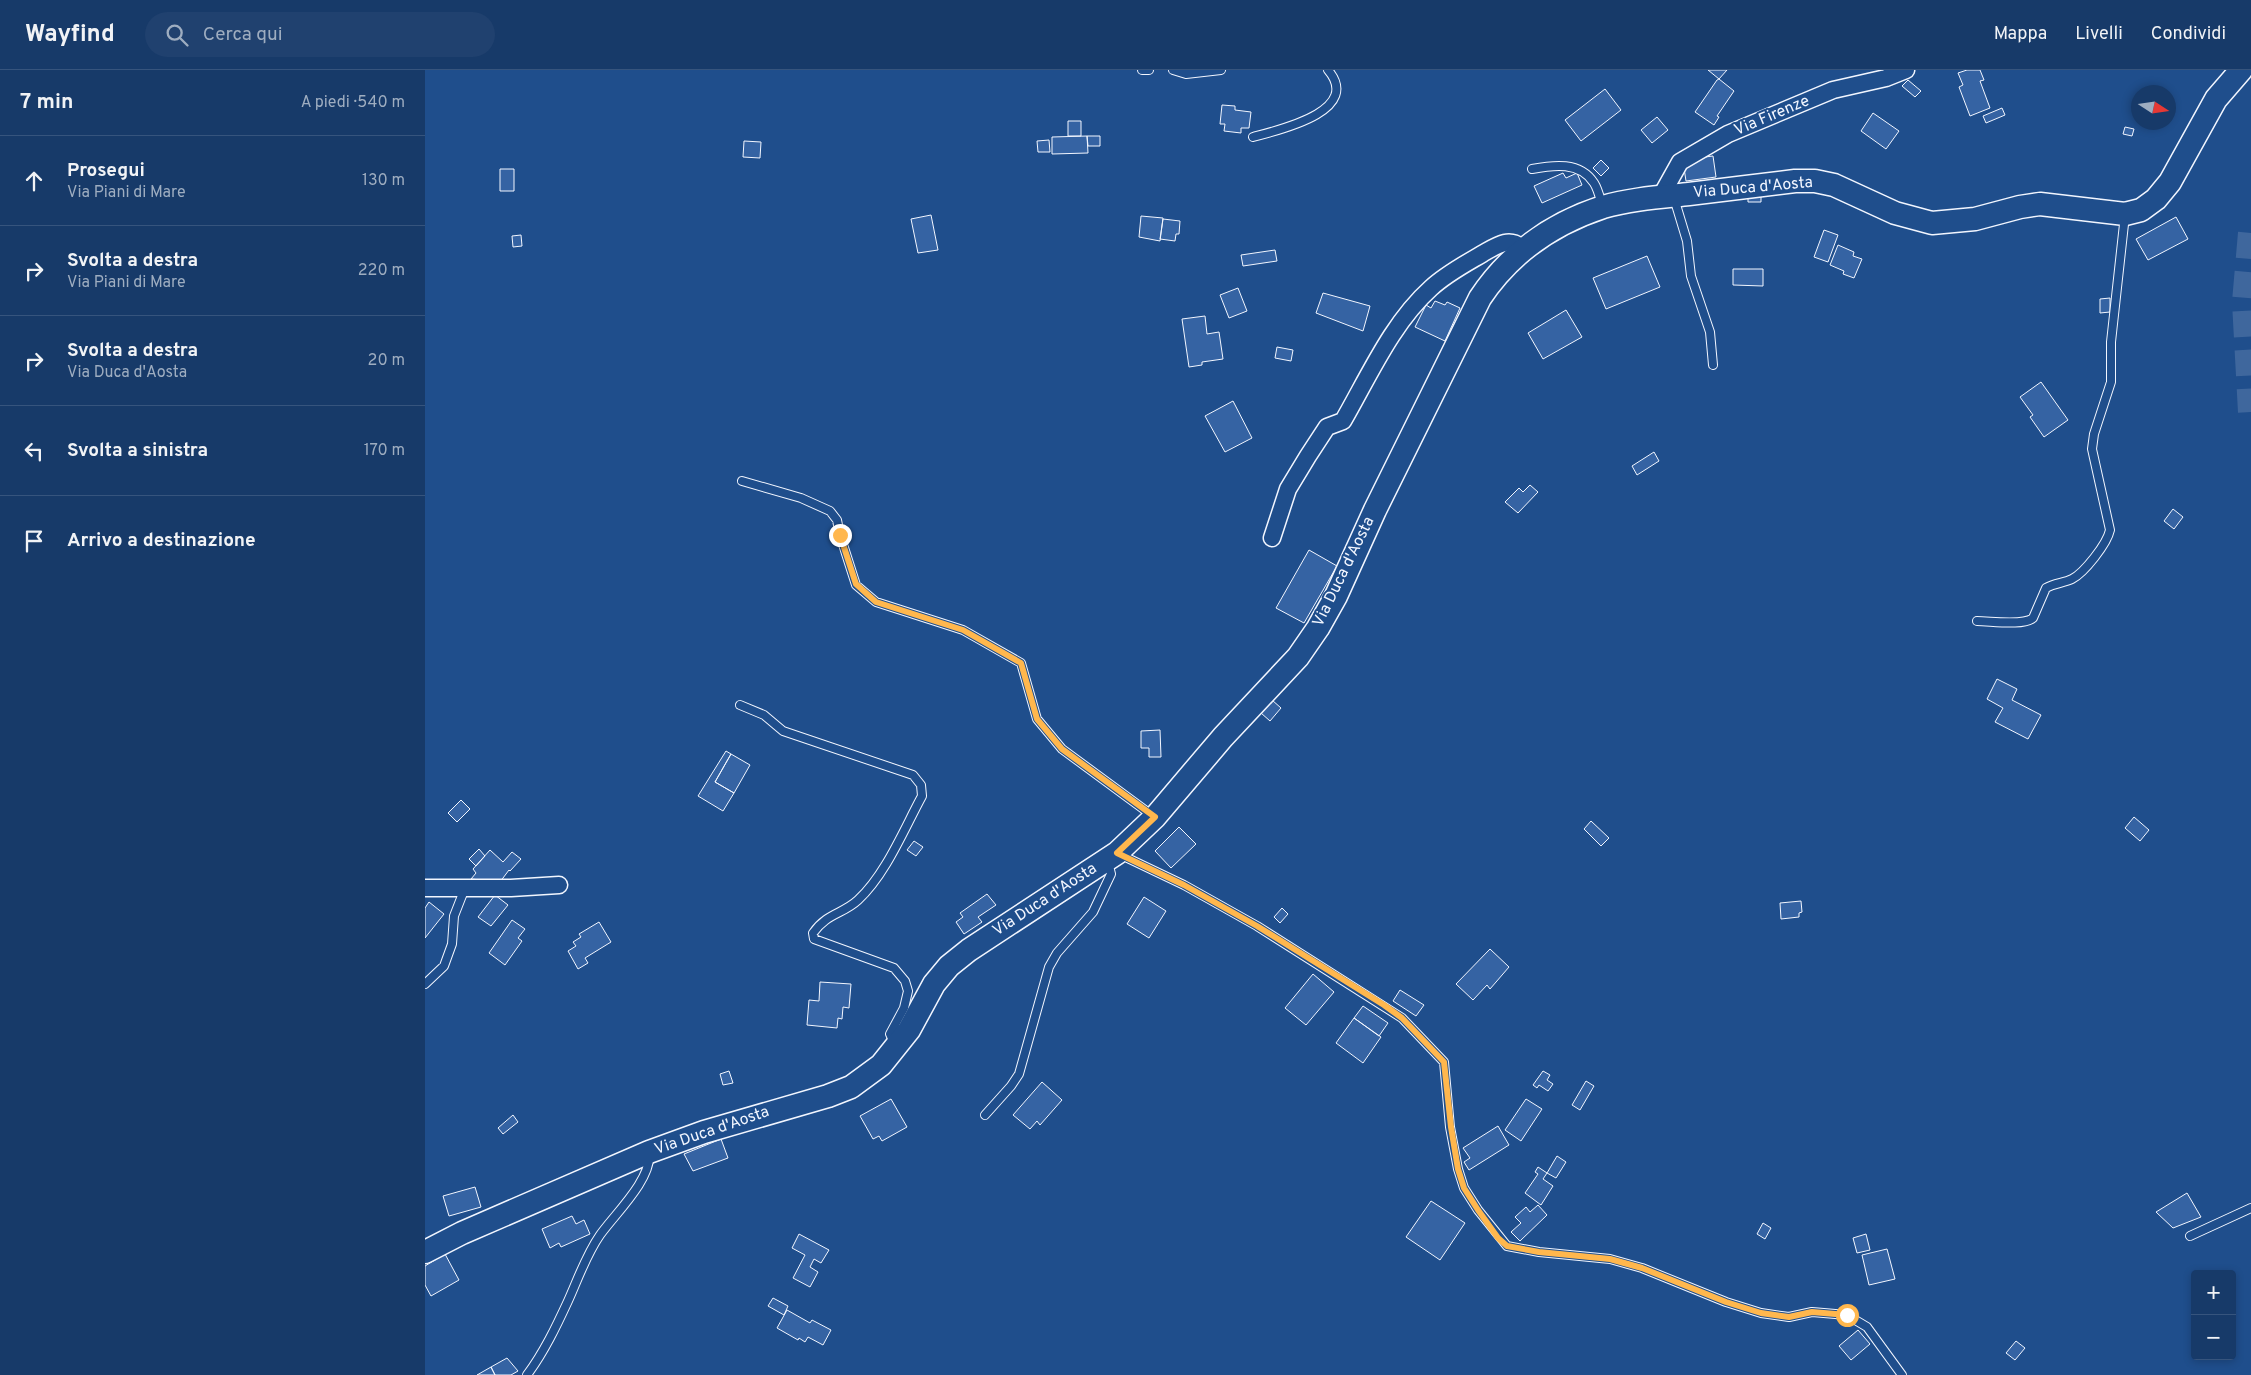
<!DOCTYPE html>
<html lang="it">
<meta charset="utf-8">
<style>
:root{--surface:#173a69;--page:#20416f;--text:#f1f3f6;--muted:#9eadc0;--line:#36547d}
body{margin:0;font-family:Overpass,sans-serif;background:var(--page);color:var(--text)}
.controls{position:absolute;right:15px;bottom:15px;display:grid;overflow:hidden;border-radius:5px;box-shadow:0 2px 8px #0003}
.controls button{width:45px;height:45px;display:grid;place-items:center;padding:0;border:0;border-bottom:1px solid var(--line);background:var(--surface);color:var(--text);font:25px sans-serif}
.compass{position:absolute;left:1706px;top:15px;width:45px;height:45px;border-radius:50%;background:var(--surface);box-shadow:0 2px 8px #0003;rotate:102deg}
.stop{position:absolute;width:15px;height:15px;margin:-11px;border:4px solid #ffb74d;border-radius:50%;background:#fff}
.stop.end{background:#ffb74d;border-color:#fff;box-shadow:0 1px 5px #0008}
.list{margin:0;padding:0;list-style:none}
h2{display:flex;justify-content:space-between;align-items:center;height:65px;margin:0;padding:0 20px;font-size:21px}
h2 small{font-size:16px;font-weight:400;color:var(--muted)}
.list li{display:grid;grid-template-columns:32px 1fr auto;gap:15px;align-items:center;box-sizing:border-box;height:90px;padding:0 20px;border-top:1px solid var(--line)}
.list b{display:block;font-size:19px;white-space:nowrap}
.list p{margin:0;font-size:16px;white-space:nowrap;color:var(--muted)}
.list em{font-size:16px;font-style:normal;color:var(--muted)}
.icon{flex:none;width:28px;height:28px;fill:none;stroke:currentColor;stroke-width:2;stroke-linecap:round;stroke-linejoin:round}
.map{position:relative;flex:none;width:1826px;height:1305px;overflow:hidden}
header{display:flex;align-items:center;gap:30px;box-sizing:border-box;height:70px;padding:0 25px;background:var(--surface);border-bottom:1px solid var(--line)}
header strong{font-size:24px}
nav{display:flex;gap:28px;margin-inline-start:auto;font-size:18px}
.search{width:350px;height:45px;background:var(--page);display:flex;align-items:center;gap:12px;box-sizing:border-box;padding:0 18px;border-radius:28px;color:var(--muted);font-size:19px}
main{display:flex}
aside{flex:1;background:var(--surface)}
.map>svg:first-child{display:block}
</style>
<header>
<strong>Wayfind</strong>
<div class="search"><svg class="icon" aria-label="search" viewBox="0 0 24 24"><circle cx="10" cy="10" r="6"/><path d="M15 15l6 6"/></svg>Cerca qui</div>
<nav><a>Mappa</a><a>Livelli</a><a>Condividi</a></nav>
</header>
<main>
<aside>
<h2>7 min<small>A piedi · 540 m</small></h2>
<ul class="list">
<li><svg class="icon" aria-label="ahead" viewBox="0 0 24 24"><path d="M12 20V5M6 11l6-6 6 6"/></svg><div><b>Prosegui</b><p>Via Piani di Mare</p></div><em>130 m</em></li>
<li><svg class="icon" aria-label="right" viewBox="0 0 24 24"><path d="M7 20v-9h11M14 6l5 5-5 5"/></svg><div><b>Svolta a destra</b><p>Via Piani di Mare</p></div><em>220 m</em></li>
<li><svg class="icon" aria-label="right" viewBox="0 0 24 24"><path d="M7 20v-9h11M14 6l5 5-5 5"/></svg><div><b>Svolta a destra</b><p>Via Duca d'Aosta</p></div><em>20 m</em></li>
<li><svg class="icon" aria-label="left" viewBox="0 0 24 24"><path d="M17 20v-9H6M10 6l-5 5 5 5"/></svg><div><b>Svolta a sinistra</b></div><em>170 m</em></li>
<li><svg class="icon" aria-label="arrive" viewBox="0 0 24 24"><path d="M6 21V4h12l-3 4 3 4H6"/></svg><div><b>Arrivo a destinazione</b></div></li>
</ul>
</aside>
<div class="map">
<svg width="1826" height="1305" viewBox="0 0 1826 1305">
<rect width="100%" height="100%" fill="#1f4e8c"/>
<path fill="#3563a3" stroke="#f2f6ff" d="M 1283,0 L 1302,0 L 1294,9 Z
M 1542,0 L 1555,0 L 1559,10 L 1555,11 L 1565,38 L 1545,46 L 1534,17 L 1538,15 L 1533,3 Z
M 1294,9 L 1309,21 L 1292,46 L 1294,47 L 1289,55 L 1270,42 L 1292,10 Z
M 1483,10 L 1496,21 L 1490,27 L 1477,16 Z
M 1180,19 L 1196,40 L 1156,71 L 1140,50 Z
M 797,35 L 810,36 L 810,40 L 826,42 L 824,58 L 816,58 L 816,63 L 799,61 L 800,54 L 795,54 Z
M 1577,38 L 1580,45 L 1561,53 L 1558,46 Z
M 1448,43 L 1474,61 L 1461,79 L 1436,61 Z
M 1232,47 L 1243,60 L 1227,73 L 1216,60 Z
M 643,51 L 656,51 L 656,66 L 643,66 Z
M 1700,57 L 1709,59 L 1707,66 L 1698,64 Z
M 662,66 L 663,83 L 627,84 L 627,67 Z
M 662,66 L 675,66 L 675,76 L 663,76 Z
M 624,70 L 625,82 L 613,82 L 612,71 Z
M 319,71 L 336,72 L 335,88 L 318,87 Z
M 1288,86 L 1291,107 L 1261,111 L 1259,98 L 1272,88 Z
M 1176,90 L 1184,98 L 1176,106 L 1168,98 Z
M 75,99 L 89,99 L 89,121 L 75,121 Z
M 1138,103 L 1141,108 L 1152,103 L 1157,115 L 1117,133 L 1109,116 Z
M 1336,124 L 1336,132 L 1323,132 L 1323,125 Z
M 506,145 L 513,180 L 493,183 L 486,149 Z
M 716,146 L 738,148 L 735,171 L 714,167 Z
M 1751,147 L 1763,169 L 1723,190 L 1711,169 Z
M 738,149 L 755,151 L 754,164 L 751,164 L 750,171 L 735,169 Z
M 1399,160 L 1413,165 L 1403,192 L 1389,187 Z
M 96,165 L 97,176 L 88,177 L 87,166 Z
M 1413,175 L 1429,182 L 1428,186 L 1437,189 L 1429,208 L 1418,204 L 1419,201 L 1405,195 Z
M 850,180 L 852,191 L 818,196 L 816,185 Z
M 1222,186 L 1235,217 L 1181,239 L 1168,208 Z
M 1308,199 L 1338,199 L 1338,216 L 1308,215 Z
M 813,218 L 822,241 L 804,248 L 795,225 Z
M 898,223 L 945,236 L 938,261 L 891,243 Z
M 1685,228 L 1685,242 L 1675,243 L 1675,229 Z
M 1010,231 L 1020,235 L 1022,232 L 1035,238 L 1020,271 L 990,257 L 1001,235 L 1006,238 Z
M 1141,240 L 1157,267 L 1118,289 L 1103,263 Z
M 780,246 L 782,264 L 794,262 L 798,289 L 777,292 L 777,295 L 764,297 L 757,249 Z
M 852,277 L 868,280 L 866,291 L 850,288 Z
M 1616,312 L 1643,350 L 1619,367 L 1605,347 L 1608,345 L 1595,327 Z
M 808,331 L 827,368 L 800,382 L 780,346 Z
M 1229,382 L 1234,391 L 1212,405 L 1207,396 Z
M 1105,415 L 1113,422 L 1093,443 L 1080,432 L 1094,418 L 1098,422 Z
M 1748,439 L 1758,447 L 1749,459 L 1739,451 Z
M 884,480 L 912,496 L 879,553 L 851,538 Z
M 1572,609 L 1592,619 L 1587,630 L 1616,645 L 1603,669 L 1570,652 L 1578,638 L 1562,629 Z
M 847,630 L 856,638 L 845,651 L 836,643 Z
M 735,660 L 736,687 L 724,687 L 724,678 L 716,678 L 716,661 Z
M 301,681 L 306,684 L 290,712 L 309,723 L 298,741 L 273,726 Z
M 306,684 L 325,695 L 309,723 L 290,712 Z
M 36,730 L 45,739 L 32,752 L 23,743 Z
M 1709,747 L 1724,760 L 1715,771 L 1700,758 Z
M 1166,751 L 1184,768 L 1176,776 L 1159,759 Z
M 754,757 L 771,774 L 746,798 L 730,781 Z
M 489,771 L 498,777 L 491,786 L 482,780 Z
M 54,779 L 60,786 L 51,796 L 44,789 Z
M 65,780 L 78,792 L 87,782 L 96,789 L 85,801 L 84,800 L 75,812 L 46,809 L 51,803 L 48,799 Z
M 562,824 L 571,835 L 553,847 L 557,852 L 539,864 L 531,852 L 538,847 L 535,843 Z
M 70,825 L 83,835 L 66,856 L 53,847 Z
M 719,827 L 741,841 L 724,868 L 702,854 Z
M 1376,831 L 1377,842 L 1374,843 L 1374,847 L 1356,849 L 1355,833 Z
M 4,832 L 19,844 L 0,868 L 0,838 Z
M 857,838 L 863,844 L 855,853 L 849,847 Z
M 87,850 L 100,859 L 93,868 L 97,871 L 80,895 L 64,883 Z
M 174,852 L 186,872 L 160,888 L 163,893 L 153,899 L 143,881 L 151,876 L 148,872 L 156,867 L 154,864 Z
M 1065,879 L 1084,897 L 1065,919 L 1062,915 L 1048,930 L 1031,914 Z
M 888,904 L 909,922 L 881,955 L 860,938 Z
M 395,912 L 426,914 L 424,938 L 418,937 L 417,949 L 413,948 L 412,958 L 382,955 L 384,930 L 394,931 Z
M 975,920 L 999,935 L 991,946 L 968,931 Z
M 938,936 L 963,953 L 954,966 L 929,948 Z
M 929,948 L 956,967 L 938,993 L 911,973 Z
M 304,1001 L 308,1013 L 298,1015 L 295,1004 Z
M 1118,1001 L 1125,1005 L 1122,1010 L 1128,1014 L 1123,1021 L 1114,1015 L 1112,1018 L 1108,1015 Z
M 1161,1011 L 1169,1016 L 1155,1040 L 1147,1035 Z
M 617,1012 L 637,1030 L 615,1055 L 612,1051 L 605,1059 L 588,1045 Z
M 466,1029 L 482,1057 L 457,1071 L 454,1066 L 448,1069 L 435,1046 Z
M 1101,1029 L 1117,1039 L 1096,1071 L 1080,1060 Z
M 88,1045 L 93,1052 L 78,1064 L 73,1058 Z
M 1073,1056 L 1084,1075 L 1044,1100 L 1039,1092 L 1045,1088 L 1038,1078 Z
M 296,1069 L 303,1088 L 268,1101 L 259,1084 Z
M 1132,1086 L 1141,1092 L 1131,1108 L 1122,1103 Z
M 1113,1097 L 1122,1103 L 1118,1109 L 1128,1116 L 1116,1135 L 1100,1123 L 1113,1104 L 1110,1102 Z
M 50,1117 L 56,1137 L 24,1146 L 18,1126 Z
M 1762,1123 L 1776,1147 L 1748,1158 L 1731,1142 Z
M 1006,1131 L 1040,1153 L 1015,1190 L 981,1167 Z
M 1113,1135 L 1122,1145 L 1095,1171 L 1086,1162 L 1096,1153 L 1090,1147 L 1101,1137 L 1105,1142 Z
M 147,1146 L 151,1154 L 159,1150 L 165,1164 L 136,1177 L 134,1173 L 125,1178 L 117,1159 Z
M 1338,1153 L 1346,1158 L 1340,1169 L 1332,1164 Z
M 374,1164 L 404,1180 L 396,1193 L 389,1189 L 385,1197 L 393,1202 L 385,1217 L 368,1208 L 380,1185 L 367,1178 Z
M 1441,1164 L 1445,1180 L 1432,1183 L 1428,1168 Z
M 1462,1179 L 1470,1209 L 1444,1215 L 1437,1185 Z
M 20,1184 L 34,1210 L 6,1226 L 0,1215 L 0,1196 Z
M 348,1228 L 363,1236 L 359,1245 L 343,1236 Z
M 362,1240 L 385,1253 L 387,1250 L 406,1260 L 398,1275 L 383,1267 L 380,1272 L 374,1268 L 373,1270 L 352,1258 Z
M 1433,1260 L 1445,1274 L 1426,1290 L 1414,1276 Z
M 1591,1271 L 1600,1278 L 1590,1290 L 1581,1283 Z
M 82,1288 L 93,1301 L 86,1305 L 70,1305 L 66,1297 Z
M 66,1297 L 70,1305 L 52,1305 Z"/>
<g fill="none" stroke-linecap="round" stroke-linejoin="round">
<path stroke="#3f679d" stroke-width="26" stroke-dasharray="26 13" stroke-linecap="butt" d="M 1826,163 L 1820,232 L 1826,342"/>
<defs>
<path id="service" d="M 717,0 L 724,0
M 748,0 L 761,4 L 796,0
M 828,67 C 854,60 938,41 903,0
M 1107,99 C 1128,95 1155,91 1169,113 C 1173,119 1175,128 1177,135
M 1249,128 L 1262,171 L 1266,206 L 1285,262 L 1288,295
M 317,411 L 376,428 L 405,441 L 412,450 L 415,465 L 431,515 L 451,532 L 538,560 L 596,593 L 612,649 L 637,679 L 728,746
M 1552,551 C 1566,551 1599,556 1608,548 L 1621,518 C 1629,513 1639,513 1647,509 C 1659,503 1682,474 1685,460 L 1667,379 L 1669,364 L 1686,312 L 1686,272 L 1700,145
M 315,635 L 339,645 L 358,661 L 488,705 L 496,715 L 497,726 C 479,759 461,804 433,830 C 418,844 402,843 388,863 L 389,869 L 469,898 L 480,911 L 483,921 L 479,938 L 465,964 L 469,973
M 694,784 L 759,815 L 832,856 L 977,948 L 1019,992 L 1025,1057 L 1033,1099 L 1039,1118 L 1053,1140 L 1082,1176 L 1114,1182 L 1185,1189 L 1217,1198 L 1301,1232 L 1336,1243 L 1364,1247 L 1387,1242 L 1422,1245 L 1442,1257 L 1477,1305
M 0,914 L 19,896 L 27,874 L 29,846 L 40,818
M 560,1045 L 586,1016 L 594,1004 L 624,897 L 632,883 L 668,842 L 686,804 L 683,792
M 1765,1166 L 1826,1138
M 102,1305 C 119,1282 131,1257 143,1231 C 153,1209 161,1185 175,1165 C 189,1145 227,1109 224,1084"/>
<path id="minor" d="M 1236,126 L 1255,92 L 1303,64 L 1408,20 L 1461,8 L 1481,0
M 847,468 L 863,419 L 883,386 L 902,357 L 918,351 C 944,306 967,253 1006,218 C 1021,204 1040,194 1057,184 C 1071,176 1084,166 1097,178
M 0,818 L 86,818 L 134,815"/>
<path id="secondary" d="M 0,1182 L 37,1163 L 224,1082 L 279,1062 L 403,1026 L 426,1017 L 456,995 L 484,960 L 509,914 L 524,896 L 544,880 L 692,783 L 730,747 L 798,667 L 873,587 L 893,558 L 911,526 L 950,440 L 1055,228 C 1085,183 1126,154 1178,137 C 1205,129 1235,127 1264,124 C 1299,120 1335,115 1370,111 L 1390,111 L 1409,115 L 1470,143 L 1507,153 L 1550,149 L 1595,137 L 1615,134 L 1700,144 L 1716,140 L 1731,129 L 1745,112 L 1791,29 L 1816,0"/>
</defs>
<use href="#service" stroke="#f2f6ff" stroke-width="10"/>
<use href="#minor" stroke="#f2f6ff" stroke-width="19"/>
<use href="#secondary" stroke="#f2f6ff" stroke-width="25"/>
<use href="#service" stroke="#1f4e8c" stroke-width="8"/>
<use href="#minor" stroke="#1f4e8c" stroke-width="16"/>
<use href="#secondary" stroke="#1f4e8c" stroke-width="22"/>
</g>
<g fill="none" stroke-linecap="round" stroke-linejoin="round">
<path stroke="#ffb74d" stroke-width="6" d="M 415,465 L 431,514 L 451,532 L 538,560 L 596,593 L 612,649 L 637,679 L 730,747 L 692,783 L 759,815 L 832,856 L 959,935 L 977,948 L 1019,992 L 1026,1057 L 1033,1099 L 1039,1118 L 1053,1140 L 1073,1168 L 1082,1176 L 1114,1182 L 1185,1189 L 1217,1198 L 1301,1232 L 1336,1243 L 1364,1247 L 1387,1242 L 1422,1245"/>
</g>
<g text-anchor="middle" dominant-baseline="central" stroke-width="4" stroke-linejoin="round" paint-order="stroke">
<g font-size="16" fill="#f2f6ff" stroke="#1f4e8c">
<text transform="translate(1347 46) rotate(-23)">Via Firenze</text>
<text transform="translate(1328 118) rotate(-5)">Via Duca d'Aosta</text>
<text transform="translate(919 502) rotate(-64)">Via Duca d'Aosta</text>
<text transform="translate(620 830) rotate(-33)">Via Duca d'Aosta</text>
<text transform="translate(287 1061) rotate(-19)">Via Duca d'Aosta</text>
</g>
</g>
</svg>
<div class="controls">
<button>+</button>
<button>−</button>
</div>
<svg class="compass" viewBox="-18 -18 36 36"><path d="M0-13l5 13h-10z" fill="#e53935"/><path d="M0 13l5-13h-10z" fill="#9eadc0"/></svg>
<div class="stop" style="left:1422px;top:1245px"></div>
<div class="stop end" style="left:415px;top:465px"></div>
</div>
</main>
